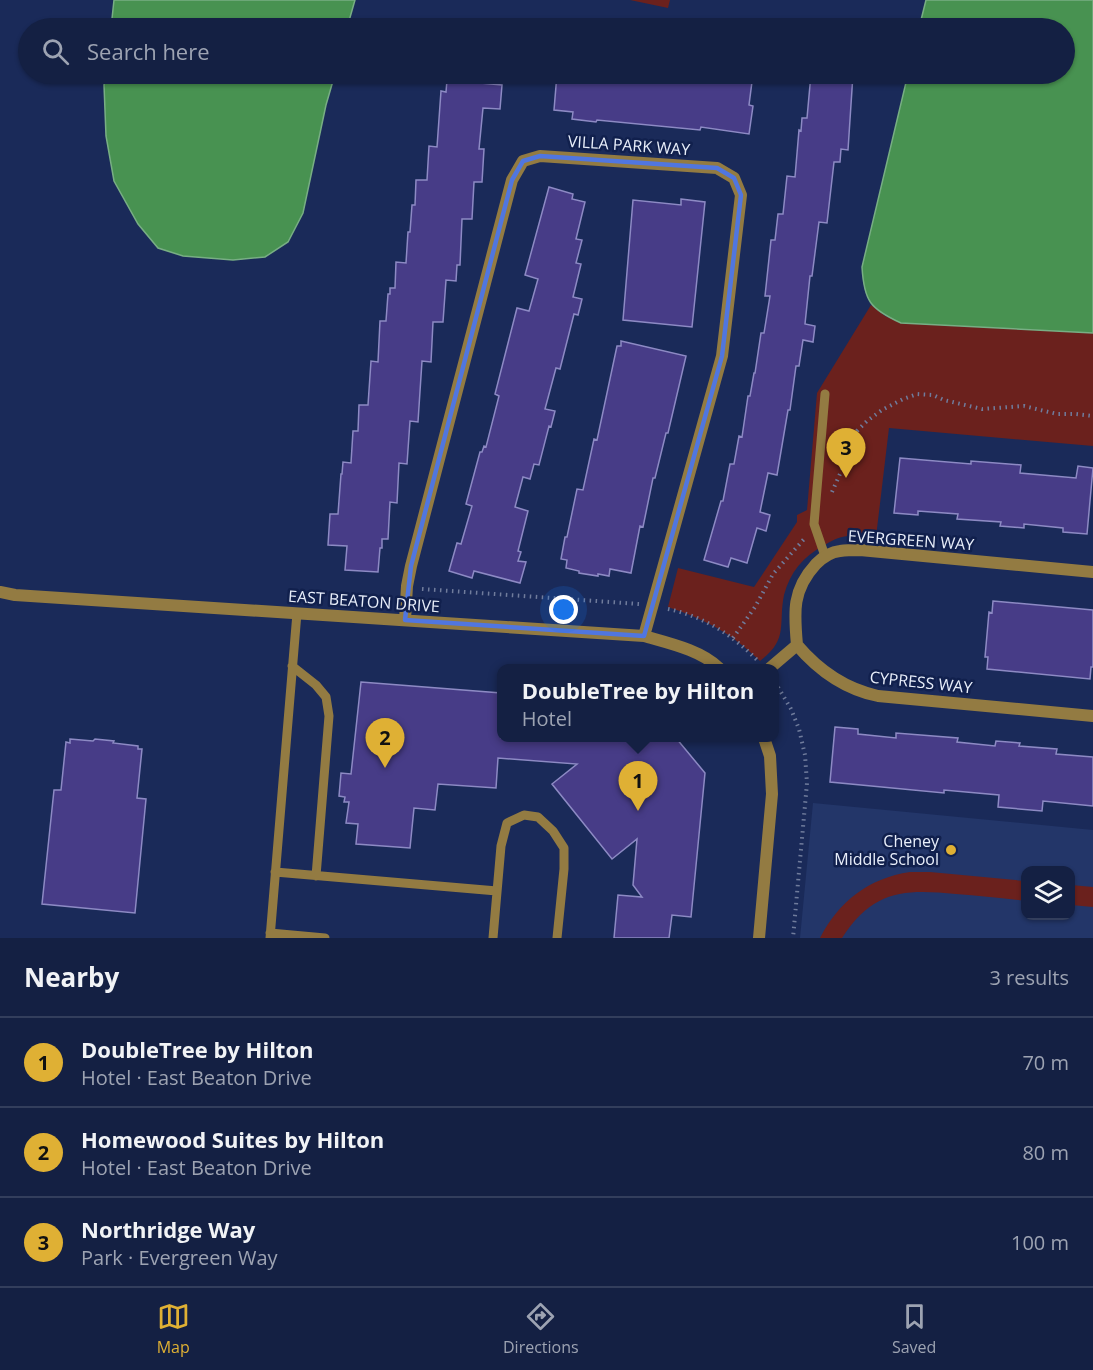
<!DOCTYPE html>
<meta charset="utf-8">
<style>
:root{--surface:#142043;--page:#212d4e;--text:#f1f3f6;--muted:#9da3b2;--line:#333e5c;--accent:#dfb034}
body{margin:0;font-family:"Open Sans",sans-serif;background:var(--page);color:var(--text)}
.controls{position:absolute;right:18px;bottom:18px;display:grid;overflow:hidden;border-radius:12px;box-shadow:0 2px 4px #0004}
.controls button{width:54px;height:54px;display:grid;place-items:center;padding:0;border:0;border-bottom:2px solid var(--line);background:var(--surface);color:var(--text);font:30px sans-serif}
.you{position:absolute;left:564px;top:610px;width:21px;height:21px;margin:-15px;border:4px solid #fff;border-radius:50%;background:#1a73e8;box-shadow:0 0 0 9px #1a73e833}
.badge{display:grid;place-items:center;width:39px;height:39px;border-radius:50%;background:var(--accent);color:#111;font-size:20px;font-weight:700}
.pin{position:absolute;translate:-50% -50px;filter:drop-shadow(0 2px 3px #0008)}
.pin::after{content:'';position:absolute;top:32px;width:21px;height:18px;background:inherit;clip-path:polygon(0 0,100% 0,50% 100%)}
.popup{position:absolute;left:497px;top:664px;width:282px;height:78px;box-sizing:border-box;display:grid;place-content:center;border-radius:12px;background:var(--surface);filter:drop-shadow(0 2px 4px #0005);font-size:20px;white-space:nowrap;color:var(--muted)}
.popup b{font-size:22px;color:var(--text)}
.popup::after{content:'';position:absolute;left:50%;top:100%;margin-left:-12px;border:12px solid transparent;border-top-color:var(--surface)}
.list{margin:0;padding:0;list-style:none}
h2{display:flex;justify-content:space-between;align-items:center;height:78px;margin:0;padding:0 24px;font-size:26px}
h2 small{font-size:20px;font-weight:400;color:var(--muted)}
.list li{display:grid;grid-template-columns:39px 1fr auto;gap:18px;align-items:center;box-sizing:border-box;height:90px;padding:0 24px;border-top:2px solid var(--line)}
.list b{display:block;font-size:22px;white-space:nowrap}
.list p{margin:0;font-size:20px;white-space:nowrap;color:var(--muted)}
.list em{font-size:20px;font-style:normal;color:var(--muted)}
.icon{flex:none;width:33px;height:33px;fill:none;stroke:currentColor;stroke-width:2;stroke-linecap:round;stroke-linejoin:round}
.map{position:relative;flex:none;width:1093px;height:938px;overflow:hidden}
.search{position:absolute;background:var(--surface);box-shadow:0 2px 4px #0004;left:18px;right:18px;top:18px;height:66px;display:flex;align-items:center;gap:15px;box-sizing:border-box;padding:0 21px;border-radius:33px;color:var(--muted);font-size:22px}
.sheet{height:348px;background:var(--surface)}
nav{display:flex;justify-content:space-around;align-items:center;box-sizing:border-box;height:84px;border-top:2px solid var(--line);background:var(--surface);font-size:16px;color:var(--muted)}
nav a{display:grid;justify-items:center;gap:3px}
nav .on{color:var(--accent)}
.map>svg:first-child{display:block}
</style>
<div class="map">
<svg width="1093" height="938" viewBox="0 0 1093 938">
<rect width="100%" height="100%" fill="#1a2a59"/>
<path fill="#233669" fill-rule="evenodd" d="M 813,803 L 1093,830 L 1093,938 L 800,938 ZM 1026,870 L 1070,870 L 1070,916 L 1026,916 Z"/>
<path fill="#6b211d" d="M 630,0 L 670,0 L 668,8 Z
M 871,305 L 885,316 L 901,323 L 1093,333 L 1093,446 L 889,428 L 876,537 C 867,537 857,535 848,536 C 838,537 831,541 823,546 C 803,557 790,572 784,595 C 778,625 789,639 760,661 C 730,632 706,620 668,607 L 678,568 L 754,587 L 797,522 L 797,515 L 807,510 L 817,393 Z
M 910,872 L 930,872 L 1025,881 L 1025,901 C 1002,898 979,896 956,894 C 904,889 873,890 842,938 L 820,938 C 839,901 869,878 910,872 Z
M 1071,885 L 1093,887 L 1093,907 L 1071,905 Z"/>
<path fill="#489251" stroke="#78ae84" stroke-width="1.5" d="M 114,0 L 355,0 L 347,28 L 111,28 Z
M 926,0 L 1093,0 L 1093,333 L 901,323 C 870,309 864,301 862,267 L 908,74 L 1064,74 L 1064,28 L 919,28 Z
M 106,74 L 335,74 L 326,105 L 303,213 L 288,242 L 265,257 L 233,260 L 183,256 L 158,248 L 138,224 L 114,181 L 106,136 L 104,85 Z"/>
<path fill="#473c87" stroke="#8d8ac4" stroke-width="1.5" d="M 557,74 L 753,74 L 749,105 L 753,106 L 749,134 L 701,127 L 700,130 L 597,120 L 596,122 L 572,119 L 573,112 L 554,110 Z
M 811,74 L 853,74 L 848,150 L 841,149 L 840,162 L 834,162 L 827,223 L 819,222 L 812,276 L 810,276 L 805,324 L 815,326 L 813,342 L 803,340 L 799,366 L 796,366 L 790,410 L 788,410 L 777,475 L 768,473 L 760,512 L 770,515 L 766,531 L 757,528 L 747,563 L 731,558 L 728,567 L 704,560 L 721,501 L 723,501 L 730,464 L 734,464 L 739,436 L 742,437 L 748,396 L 750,396 L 754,373 L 755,373 L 761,333 L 764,333 L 770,296 L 765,296 L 771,240 L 775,240 L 778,214 L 783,214 L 787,176 L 795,177 L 799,130 L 801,131 L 802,118 L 807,118 Z
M 447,80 L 502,85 L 500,109 L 483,108 L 479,149 L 484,149 L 482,182 L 474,182 L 472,219 L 462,219 L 460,265 L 457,265 L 456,281 L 446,280 L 443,322 L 433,322 L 431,362 L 422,361 L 418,422 L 410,421 L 407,464 L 399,463 L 397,503 L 390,502 L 388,539 L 382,539 L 382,548 L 380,548 L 378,572 L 345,570 L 347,546 L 328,545 L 330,514 L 338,514 L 341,474 L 342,474 L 343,462 L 351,463 L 353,431 L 358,431 L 359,405 L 368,405 L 371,361 L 378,362 L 380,321 L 386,321 L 388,294 L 390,294 L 390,288 L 395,288 L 396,262 L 406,263 L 408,232 L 410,232 L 412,205 L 415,205 L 416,180 L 427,180 L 429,146 L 437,147 L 441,91 L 446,92 Z
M 549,187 L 573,194 L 572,199 L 585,202 L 576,239 L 582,240 L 576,263 L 581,264 L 573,297 L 582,299 L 578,315 L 574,314 L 560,369 L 556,368 L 545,409 L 555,411 L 551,427 L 549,426 L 539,465 L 534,464 L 530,479 L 523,477 L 515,507 L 528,511 L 518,551 L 521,552 L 518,561 L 526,562 L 520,583 L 474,571 L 472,578 L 449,571 L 457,543 L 461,544 L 472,506 L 466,504 L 480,452 L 482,452 L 484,446 L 486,447 L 499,396 L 495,394 L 517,308 L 529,311 L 538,279 L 525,275 Z
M 681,199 L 705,202 L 692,327 L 623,320 L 633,200 L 681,205 Z
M 621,341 L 686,356 L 668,433 L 666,433 L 655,478 L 653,478 L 643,527 L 640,526 L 631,573 L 610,569 L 609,576 L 598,574 L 598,576 L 579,573 L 579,571 L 566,568 L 567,560 L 561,559 L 565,537 L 567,537 L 577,489 L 583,490 L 594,439 L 597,440 L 617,346 L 621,346 Z
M 900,458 L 971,464 L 971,461 L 1021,465 L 1020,473 L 1076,478 L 1078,466 L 1093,468 L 1087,534 L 1063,532 L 1063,528 L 1024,524 L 1024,528 L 1000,526 L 1001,522 L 957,519 L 958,514 L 918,511 L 918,515 L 894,513 Z
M 993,601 L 1093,610 L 1093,667 L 1091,667 L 1090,679 L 987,669 L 988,657 L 985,657 L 989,612 L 992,613 Z
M 361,682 L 501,693 L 501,738 L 676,738 L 705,773 L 691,917 L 672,915 L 669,938 L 614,938 L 618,895 L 642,897 L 633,885 L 637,839 L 612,859 L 552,784 L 577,764 L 498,758 L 496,788 L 438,784 L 435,810 L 414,808 L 410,848 L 356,844 L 358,824 L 346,823 L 349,802 L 344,802 L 345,797 L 339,796 L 341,773 L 351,774 Z
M 835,727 L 858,729 L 858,734 L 896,738 L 896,733 L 958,738 L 957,742 L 995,746 L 996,741 L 1020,743 L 1019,746 L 1057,749 L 1056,754 L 1093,757 L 1093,806 L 1043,801 L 1042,811 L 998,807 L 999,795 L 944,790 L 944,793 L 830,782 Z
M 70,739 L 93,741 L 95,739 L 114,741 L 113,743 L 138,746 L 138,749 L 142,749 L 137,798 L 146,799 L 135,913 L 42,904 L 54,790 L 61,790 L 66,742 L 70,743 Z"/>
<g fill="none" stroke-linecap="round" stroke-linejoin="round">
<path stroke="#707c9c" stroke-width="4" stroke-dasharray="1.5 4.5" stroke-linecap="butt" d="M 832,492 L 844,465 L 851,444 L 857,431 L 867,421 L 882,410 L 903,399 L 917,394 L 933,395 L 944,400 L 982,409 L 1024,406 L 1057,414 L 1076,414 L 1093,416
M 422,589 L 639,604
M 668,609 C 703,616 733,635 758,661
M 733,638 L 755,607 L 773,574 L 805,538
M 775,682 L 791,709 L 799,729 L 805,755 L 807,783 L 793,938"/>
<path stroke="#937b42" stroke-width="9" d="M 825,556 L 814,524 L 825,394
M 292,666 L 316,685 L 326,697 L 329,716 L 316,876
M 275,872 L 497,891
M 270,933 L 325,938
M 270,938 L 297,613
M 493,938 L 501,846 L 507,823 L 524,815 L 538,817 L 553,831 L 564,848 L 564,869 L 557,938"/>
<path stroke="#937b42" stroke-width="12" d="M 0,592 L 15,595 L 644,636 C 668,643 701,650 719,668
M 405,620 L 407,586 L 411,566 L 512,180 L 523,161 L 540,156 L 717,168 L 734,178 L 741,195 L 722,356 L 644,636
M 797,645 C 794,612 792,590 816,564 C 823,557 830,552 840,551 C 847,550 853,550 860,550 L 1093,572
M 770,668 L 797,645 C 819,671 845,689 878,696 L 1093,716
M 759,938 L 772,794 L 770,756 L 764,738"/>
</g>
<path fill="none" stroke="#5076e0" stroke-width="4.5" stroke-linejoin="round" d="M 540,156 L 717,168 L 734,178 L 741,195 L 722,356 L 644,636 L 405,620 L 411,566 L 512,180 L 523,161 Z"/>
<circle fill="#dfb034" stroke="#11204d" stroke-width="2" cx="951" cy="850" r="6"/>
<g text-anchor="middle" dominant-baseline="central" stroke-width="5" stroke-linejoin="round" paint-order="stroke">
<g font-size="16" fill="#e8eefa" stroke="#11204d">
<text transform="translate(629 145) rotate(4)">VILLA PARK WAY</text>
<text transform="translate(911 540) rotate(4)">EVERGREEN WAY</text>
<text transform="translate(364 601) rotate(4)">EAST BEATON DRIVE</text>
<text transform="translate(921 682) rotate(6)">CYPRESS WAY</text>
</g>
<g font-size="16" fill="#e8eefa" stroke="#11204d" text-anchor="end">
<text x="939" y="841">Cheney<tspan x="939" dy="18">Middle School</tspan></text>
</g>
</g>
</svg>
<div class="controls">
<button><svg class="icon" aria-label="layers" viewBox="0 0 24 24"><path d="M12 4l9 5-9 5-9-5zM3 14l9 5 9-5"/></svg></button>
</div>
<div class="you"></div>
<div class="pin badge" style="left:638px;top:811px">1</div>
<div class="popup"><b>DoubleTree by Hilton</b>Hotel</div>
<div class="pin badge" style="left:385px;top:768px">2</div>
<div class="pin badge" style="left:846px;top:478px">3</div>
<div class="search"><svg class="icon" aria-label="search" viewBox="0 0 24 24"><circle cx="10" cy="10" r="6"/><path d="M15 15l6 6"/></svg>Search here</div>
</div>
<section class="sheet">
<h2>Nearby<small>3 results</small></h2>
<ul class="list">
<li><span class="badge">1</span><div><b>DoubleTree by Hilton</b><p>Hotel · East Beaton Drive</p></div><em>70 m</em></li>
<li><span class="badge">2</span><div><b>Homewood Suites by Hilton</b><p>Hotel · East Beaton Drive</p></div><em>80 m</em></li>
<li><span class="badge">3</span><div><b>Northridge Way</b><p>Park · Evergreen Way</p></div><em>100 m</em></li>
</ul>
</section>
<nav>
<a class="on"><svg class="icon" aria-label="map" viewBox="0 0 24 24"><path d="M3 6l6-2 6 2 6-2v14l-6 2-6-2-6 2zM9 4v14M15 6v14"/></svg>Map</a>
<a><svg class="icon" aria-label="directions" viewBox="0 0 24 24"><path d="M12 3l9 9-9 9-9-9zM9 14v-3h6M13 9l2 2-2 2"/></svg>Directions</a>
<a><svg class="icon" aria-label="saved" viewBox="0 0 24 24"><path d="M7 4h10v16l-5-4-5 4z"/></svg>Saved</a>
</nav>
